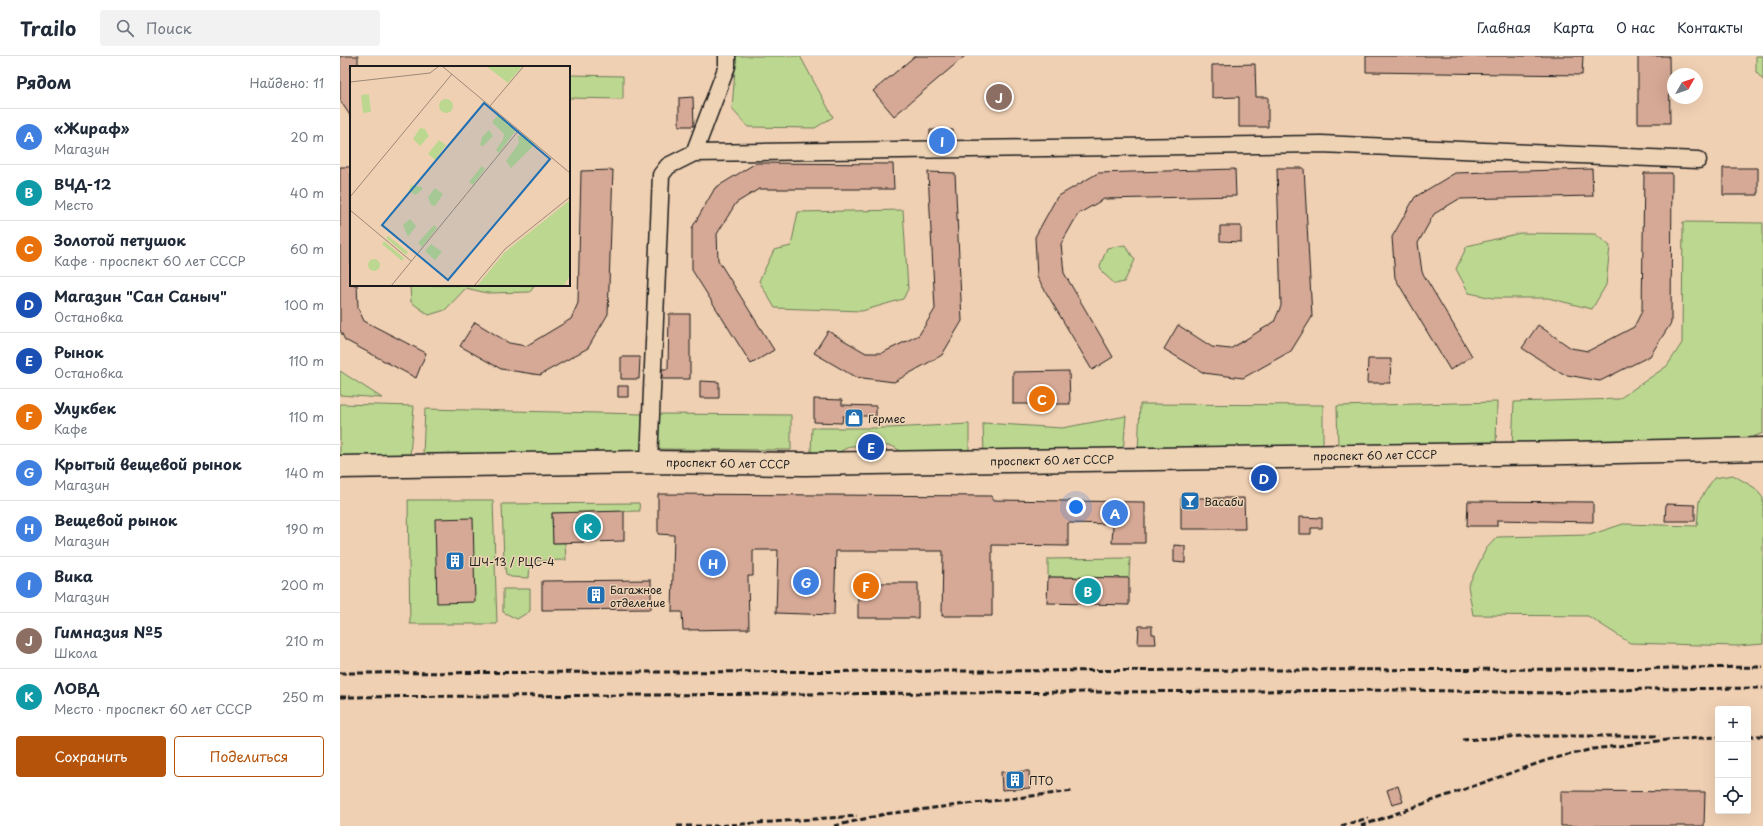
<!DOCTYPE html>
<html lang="ru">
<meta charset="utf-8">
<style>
:root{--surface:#fff;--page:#f2f2f3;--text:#1f2937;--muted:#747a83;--line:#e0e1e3;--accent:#b45309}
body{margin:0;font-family:"Playpen Sans",sans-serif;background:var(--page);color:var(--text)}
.controls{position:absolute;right:12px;bottom:12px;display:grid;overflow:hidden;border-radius:4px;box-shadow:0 4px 16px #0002}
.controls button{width:36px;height:36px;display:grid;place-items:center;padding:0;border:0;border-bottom:1px solid var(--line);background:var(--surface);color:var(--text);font:20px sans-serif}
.compass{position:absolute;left:1327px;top:12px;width:36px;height:36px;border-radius:50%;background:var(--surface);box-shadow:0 4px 16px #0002;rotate:50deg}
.you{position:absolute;left:736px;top:451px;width:14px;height:14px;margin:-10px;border:3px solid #fff;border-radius:50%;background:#1a73e8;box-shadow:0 0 0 6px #1a73e833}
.badge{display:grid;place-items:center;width:26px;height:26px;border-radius:50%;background:var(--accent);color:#fff;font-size:13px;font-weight:700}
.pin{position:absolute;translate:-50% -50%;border:2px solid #fff;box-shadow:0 1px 4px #0006}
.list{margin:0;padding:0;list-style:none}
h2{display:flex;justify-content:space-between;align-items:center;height:52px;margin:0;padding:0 16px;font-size:17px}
h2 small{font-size:13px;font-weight:400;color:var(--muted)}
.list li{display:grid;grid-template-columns:26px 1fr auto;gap:12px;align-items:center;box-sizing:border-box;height:56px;padding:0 16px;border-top:1px solid var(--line)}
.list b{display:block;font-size:15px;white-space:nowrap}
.list p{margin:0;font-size:13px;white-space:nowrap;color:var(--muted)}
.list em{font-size:13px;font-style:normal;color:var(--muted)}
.actions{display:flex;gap:8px;padding:12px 16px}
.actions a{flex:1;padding:9px 0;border:1px solid var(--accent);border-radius:4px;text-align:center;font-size:14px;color:var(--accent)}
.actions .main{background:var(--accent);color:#fff}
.icon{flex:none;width:22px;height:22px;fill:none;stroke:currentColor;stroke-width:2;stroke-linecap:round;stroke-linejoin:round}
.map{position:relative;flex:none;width:1423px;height:770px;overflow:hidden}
header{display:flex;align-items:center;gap:24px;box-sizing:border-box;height:56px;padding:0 20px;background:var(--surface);border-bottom:1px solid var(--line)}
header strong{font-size:19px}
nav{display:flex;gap:22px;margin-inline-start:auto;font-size:14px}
.search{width:280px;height:36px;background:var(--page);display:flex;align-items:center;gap:10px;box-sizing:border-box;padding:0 14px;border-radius:4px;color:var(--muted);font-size:15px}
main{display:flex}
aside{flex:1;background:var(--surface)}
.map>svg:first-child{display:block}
</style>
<header>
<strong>Trailo</strong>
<div class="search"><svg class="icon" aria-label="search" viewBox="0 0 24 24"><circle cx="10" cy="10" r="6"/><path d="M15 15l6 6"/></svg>Поиск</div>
<nav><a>Главная</a><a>Карта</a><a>О нас</a><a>Контакты</a></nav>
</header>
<main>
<aside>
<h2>Рядом<small>Найдено: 11</small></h2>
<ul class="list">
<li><span class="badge" style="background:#3f7fe0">A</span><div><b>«Жираф»</b><p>Магазин</p></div><em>20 m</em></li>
<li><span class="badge" style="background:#0f9aa8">B</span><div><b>ВЧД-12</b><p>Место</p></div><em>40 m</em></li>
<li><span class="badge" style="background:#e8710a">C</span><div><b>Золотой петушок</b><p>Кафе · проспект 60 лет СССР</p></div><em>60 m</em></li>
<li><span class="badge" style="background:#1a4fb4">D</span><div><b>Магазин &quot;Сан Саныч&quot;</b><p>Остановка</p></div><em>100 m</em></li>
<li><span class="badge" style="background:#1a4fb4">E</span><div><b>Рынок</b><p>Остановка</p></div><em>110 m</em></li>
<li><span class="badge" style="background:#e8710a">F</span><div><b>Улукбек</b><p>Кафе</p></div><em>110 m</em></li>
<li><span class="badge" style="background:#3f7fe0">G</span><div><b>Крытый вещевой рынок</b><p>Магазин</p></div><em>140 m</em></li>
<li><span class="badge" style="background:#3f7fe0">H</span><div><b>Вещевой рынок</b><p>Магазин</p></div><em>190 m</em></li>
<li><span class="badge" style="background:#3f7fe0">I</span><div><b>Вика</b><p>Магазин</p></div><em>200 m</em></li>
<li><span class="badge" style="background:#8d6e63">J</span><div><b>Гимназия №5</b><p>Школа</p></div><em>210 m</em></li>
<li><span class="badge" style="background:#0f9aa8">K</span><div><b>ЛОВД</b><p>Место · проспект 60 лет СССР</p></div><em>250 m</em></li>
</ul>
<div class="actions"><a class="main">Сохранить</a><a>Поделиться</a></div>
</aside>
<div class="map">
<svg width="1423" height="770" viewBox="0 0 1423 770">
<rect width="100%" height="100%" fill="#f0d0b3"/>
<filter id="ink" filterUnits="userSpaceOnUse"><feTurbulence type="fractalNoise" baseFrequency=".025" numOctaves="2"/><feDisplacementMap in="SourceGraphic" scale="8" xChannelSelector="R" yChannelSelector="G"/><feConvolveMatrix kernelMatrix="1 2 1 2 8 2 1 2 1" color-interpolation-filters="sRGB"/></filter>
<g filter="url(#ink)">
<path fill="#bcd890" stroke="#6c7a56" d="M 396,0 L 460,0 L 493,61 L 475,72 L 408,71 L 392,53 Z
M 1416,0 L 1423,0 L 1423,24 L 1416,16 Z
M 229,19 L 283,20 L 283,43 L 229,42 Z
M 563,154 L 568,233 L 563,243 L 522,255 L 435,252 L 419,225 L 434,194 L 451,190 L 458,156 Z
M 1343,166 L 1423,167 L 1423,377 L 1395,388 L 1172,392 L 1174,346 L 1279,343 L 1327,310 L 1342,287 Z
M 1180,177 L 1255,178 L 1270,190 L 1266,229 L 1252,253 L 1208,242 L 1153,242 L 1129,237 L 1116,213 L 1127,190 Z
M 785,189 L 795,204 L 784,226 L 775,228 L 763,217 L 760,210 L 767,192 Z
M 70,229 L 195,229 L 190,236 L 147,237 L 126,232 L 105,254 L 89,259 L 71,246 Z
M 0,315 L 42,342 L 0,339 Z
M 1157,346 L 1156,391 L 998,392 L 997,350 Z
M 0,348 L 74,350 L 70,399 L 0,400 Z
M 800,348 L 983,349 L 983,386 L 975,396 L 798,397 Z
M 85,353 L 302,358 L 302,396 L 83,399 Z
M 317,358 L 451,359 L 451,394 L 317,393 Z
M 786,360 L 783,397 L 644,399 L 643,367 L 722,372 Z
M 629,368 L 629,399 L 568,399 L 552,390 L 511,390 L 497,397 L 471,396 L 472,372 L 549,372 Z
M 1393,419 L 1415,432 L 1423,442 L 1423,588 L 1397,590 L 1290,587 L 1248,560 L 1133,559 L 1128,530 L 1146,493 L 1157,481 L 1250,479 L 1283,468 L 1357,470 L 1359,445 L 1374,422 Z
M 68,444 L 153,444 L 157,568 L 70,568 Z
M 299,447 L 300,455 L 212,457 L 213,487 L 225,487 L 226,504 L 190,505 L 189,522 L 171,521 L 166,518 L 164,505 L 162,448 Z
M 790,502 L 789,522 L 708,521 L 708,503 Z
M 163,533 L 190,533 L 190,555 L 177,563 L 163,556 Z"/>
<path fill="#d6a996" stroke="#1c1c1c" d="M 0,0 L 18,0 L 18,11 L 11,11 L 11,61 L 0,44 Z
M 575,0 L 625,0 L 554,60 L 533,35 Z
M 1026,0 L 1243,0 L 1242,19 L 1026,16 Z
M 1298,0 L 1329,0 L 1330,67 L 1298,67 Z
M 915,8 L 916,41 L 928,41 L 928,71 L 899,71 L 899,41 L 872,42 L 872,9 Z
M 353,41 L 354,70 L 339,70 L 339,42 Z
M 590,74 L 613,74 L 613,84 L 590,84 Z
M 416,107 L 553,108 L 554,133 L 419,133 L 396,147 L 377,178 L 378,204 L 434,294 L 411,308 L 352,214 L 352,172 L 375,132 Z
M 0,111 L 11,111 L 11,229 L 17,229 L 18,252 L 24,265 L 86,297 L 76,322 L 5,284 L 0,274 Z
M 937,112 L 964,112 L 972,261 L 951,295 L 903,322 L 864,317 L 824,293 L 838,269 L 872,291 L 890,293 L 934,266 L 941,250 Z
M 1383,112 L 1418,112 L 1418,139 L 1383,139 Z
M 895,113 L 896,140 L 764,143 L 738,158 L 721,188 L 724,217 L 773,301 L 752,314 L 697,221 L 695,181 L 717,141 L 758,117 Z
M 1252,113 L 1253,140 L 1119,143 L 1094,158 L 1078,187 L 1082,216 L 1132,300 L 1110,314 L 1055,222 L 1052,181 L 1075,141 L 1115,117 Z
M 273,114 L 268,258 L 248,292 L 200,319 L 161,313 L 120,290 L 135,266 L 169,287 L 186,290 L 231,263 L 238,247 L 241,115 Z
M 588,116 L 615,117 L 622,265 L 602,299 L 554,326 L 515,321 L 474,297 L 488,275 L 526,297 L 542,297 L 579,279 L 595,253 Z
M 1304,117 L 1332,117 L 1331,267 L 1310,300 L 1260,325 L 1222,318 L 1182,292 L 1198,269 L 1231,292 L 1248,295 L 1294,271 L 1302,255 Z
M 880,170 L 901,170 L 901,186 L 880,185 Z
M 329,258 L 350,258 L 350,323 L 322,323 L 322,313 L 328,313 Z
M 281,301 L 300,301 L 299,323 L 281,323 Z
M 1028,303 L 1051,303 L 1050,327 L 1027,327 Z
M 729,315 L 730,348 L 673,348 L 673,316 Z
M 360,325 L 379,326 L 379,342 L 360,342 Z
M 278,330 L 288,330 L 288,341 L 278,341 Z
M 474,343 L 502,344 L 502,349 L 536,350 L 536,360 L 503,360 L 502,367 L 474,366 Z
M 318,438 L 652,440 L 652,444 L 805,446 L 805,487 L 772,487 L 773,468 L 728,467 L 728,490 L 652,489 L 652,560 L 602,560 L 603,495 L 496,495 L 494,559 L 436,557 L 438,494 L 413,494 L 413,520 L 408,520 L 409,573 L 343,574 L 342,556 L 332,556 L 334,479 L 318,478 Z
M 841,442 L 904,442 L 905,473 L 841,473 Z
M 1128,445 L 1253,446 L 1253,466 L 1157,464 L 1157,470 L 1127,470 Z
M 1326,448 L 1355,449 L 1355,465 L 1325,465 Z
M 284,455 L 284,485 L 213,487 L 212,457 Z
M 959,461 L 982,462 L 982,472 L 971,472 L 971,478 L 959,478 Z
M 133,462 L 135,546 L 97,547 L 95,463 Z
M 834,489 L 845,490 L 845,507 L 834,506 Z
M 708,521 L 789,522 L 789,549 L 707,547 Z
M 311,524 L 311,553 L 202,554 L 202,525 Z
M 518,527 L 578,527 L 578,562 L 518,562 Z
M 799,570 L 812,570 L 812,578 L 815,578 L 816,588 L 798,588 Z
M 689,715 L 690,732 L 662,734 L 661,716 Z
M 1058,730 L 1063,746 L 1052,749 L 1047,734 Z
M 1221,735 L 1365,736 L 1364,770 L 1221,770 Z"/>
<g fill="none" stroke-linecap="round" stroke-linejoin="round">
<defs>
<path id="street" d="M 354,97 L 387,10 L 387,0
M 309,406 L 321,119 L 328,110 L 354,97 L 981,88 L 1358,104"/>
<path id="secondary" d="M 0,411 L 309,406 L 464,408 L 1228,397 L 1423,393"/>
</defs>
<use href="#street" stroke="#1c1c1c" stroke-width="19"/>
<use href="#secondary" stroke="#1c1c1c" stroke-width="25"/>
<use href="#street" stroke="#eed3b5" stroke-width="16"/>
<use href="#secondary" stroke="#eed3b5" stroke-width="22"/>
<path stroke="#1c1c1c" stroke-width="3" stroke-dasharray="6 3" stroke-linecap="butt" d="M 0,617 L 1254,613 L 1423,611
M 0,641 L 1066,634 L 1209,637 L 1305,633 L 1423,632
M 1408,680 L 1423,680
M 1122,684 L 1183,680 L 1320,680
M 337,770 L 374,770 L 517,760
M 494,770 L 545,758 L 733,735
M 1001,770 L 1028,762
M 1021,770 L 1207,704 L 1253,693 L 1327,684 L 1378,681"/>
</g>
</g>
<defs>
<symbol id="shop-square" viewBox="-11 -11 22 22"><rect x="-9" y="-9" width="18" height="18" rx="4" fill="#1f6fb2" stroke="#eed3b5"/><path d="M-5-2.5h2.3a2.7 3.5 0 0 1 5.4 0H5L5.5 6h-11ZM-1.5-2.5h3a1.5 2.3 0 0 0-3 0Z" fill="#fff"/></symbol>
<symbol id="bar-square" viewBox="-11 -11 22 22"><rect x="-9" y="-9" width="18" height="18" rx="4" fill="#1f6fb2" stroke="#eed3b5"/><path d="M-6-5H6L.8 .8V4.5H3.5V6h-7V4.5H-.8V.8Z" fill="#fff"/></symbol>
<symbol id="building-square" viewBox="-11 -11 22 22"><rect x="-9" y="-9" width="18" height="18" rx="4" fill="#1f6fb2" stroke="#eed3b5"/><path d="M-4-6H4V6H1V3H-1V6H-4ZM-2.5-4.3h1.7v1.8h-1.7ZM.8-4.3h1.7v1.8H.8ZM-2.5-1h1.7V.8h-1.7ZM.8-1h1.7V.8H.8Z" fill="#fff"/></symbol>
</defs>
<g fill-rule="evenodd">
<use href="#shop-square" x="503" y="351" width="22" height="22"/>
<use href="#bar-square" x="839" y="434" width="22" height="22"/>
<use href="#building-square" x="104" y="494" width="22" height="22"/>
<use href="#building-square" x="245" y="528" width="22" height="22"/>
<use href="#building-square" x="664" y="713" width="22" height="22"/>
</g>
<g text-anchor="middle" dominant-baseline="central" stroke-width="3" stroke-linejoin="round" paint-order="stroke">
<g font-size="11" fill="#1c1c1c" stroke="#eed3b5" text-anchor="start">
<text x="528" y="362">Гермес</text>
<text x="864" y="445">Васаби</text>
<text x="129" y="505">ШЧ-13 / РЦС-4</text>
<text x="270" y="533">Багажное<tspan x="270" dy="13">отделение</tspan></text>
<text x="689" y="724">ПТО</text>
</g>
<g font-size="11" fill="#1c1c1c" stroke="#eed3b5">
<text transform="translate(1035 399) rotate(-1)">проспект 60 лет СССР</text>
<text transform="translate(712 404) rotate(-1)">проспект 60 лет СССР</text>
<text transform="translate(388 407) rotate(1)">проспект 60 лет СССР</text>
</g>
</g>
<g transform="translate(10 10)">
<rect width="220" height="220" fill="#f0d0b3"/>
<path d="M 136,0 L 173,0 L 158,17 ZM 19,28 L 21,46 L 13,47 L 11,29 ZM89 40a7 7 0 1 1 14 0a7 7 0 1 1-14 0ZM 149,48 L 166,64 L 149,87 L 146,84 L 153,74 L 154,68 L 142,56 ZM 70,62 L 75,63 L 79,70 L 70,80 L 63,73 ZM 139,64 L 143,70 L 133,80 L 130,79 L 132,71 ZM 174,69 L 185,78 L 161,102 L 156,95 L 169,77 L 168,70 ZM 89,74 L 96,79 L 85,94 L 78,88 ZM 132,100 L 135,103 L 123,119 L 119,116 ZM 61,119 L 72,121 L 72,124 L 65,129 L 59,124 ZM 85,122 L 93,128 L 85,140 L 81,139 L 78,131 ZM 220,134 L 220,209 L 214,220 L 127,220 L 155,186 ZM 60,153 L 66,160 L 58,171 L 53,159 ZM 84,159 L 87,162 L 72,181 L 68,177 ZM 38,170 L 58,186 L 56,189 L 36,172 ZM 34,175 L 54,192 L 52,195 L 32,178 ZM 81,178 L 92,186 L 85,194 L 75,185 ZM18 199a6 6 0 1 1 12 0a6 6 0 1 1-12 0Z" fill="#bcd890"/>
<path fill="none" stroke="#9b8877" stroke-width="1" d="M 92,0 L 220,107M 0,16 L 80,7 L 89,0M 140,40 L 174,0M 0,131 L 102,8M 0,144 L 61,195M 41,220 L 169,64M 124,220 L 155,183 L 220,131"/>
<path fill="#1f6fb2" fill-opacity="0.15" stroke="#1f6fb2" stroke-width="2" d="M 134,37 L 200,93 L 98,214 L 32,159 Z"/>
<rect width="220" height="220" fill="none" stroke="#1c1c1c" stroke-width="2"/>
</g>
</svg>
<div class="controls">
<button>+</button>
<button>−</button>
<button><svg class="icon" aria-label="locate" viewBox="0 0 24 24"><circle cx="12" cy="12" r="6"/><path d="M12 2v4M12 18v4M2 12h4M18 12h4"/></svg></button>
</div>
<svg class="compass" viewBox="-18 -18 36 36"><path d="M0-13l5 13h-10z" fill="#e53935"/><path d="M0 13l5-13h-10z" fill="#747a83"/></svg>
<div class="you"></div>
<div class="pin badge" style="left:775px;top:457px;background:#3f7fe0">A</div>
<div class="pin badge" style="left:748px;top:535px;background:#0f9aa8">B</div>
<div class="pin badge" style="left:702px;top:343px;background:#e8710a">C</div>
<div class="pin badge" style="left:924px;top:422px;background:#1a4fb4">D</div>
<div class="pin badge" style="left:531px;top:391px;background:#1a4fb4">E</div>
<div class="pin badge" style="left:526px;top:530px;background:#e8710a">F</div>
<div class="pin badge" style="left:466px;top:526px;background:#3f7fe0">G</div>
<div class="pin badge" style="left:373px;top:507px;background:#3f7fe0">H</div>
<div class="pin badge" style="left:602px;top:85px;background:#3f7fe0">I</div>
<div class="pin badge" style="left:659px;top:41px;background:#8d6e63">J</div>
<div class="pin badge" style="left:248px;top:471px;background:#0f9aa8">K</div>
</div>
</main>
